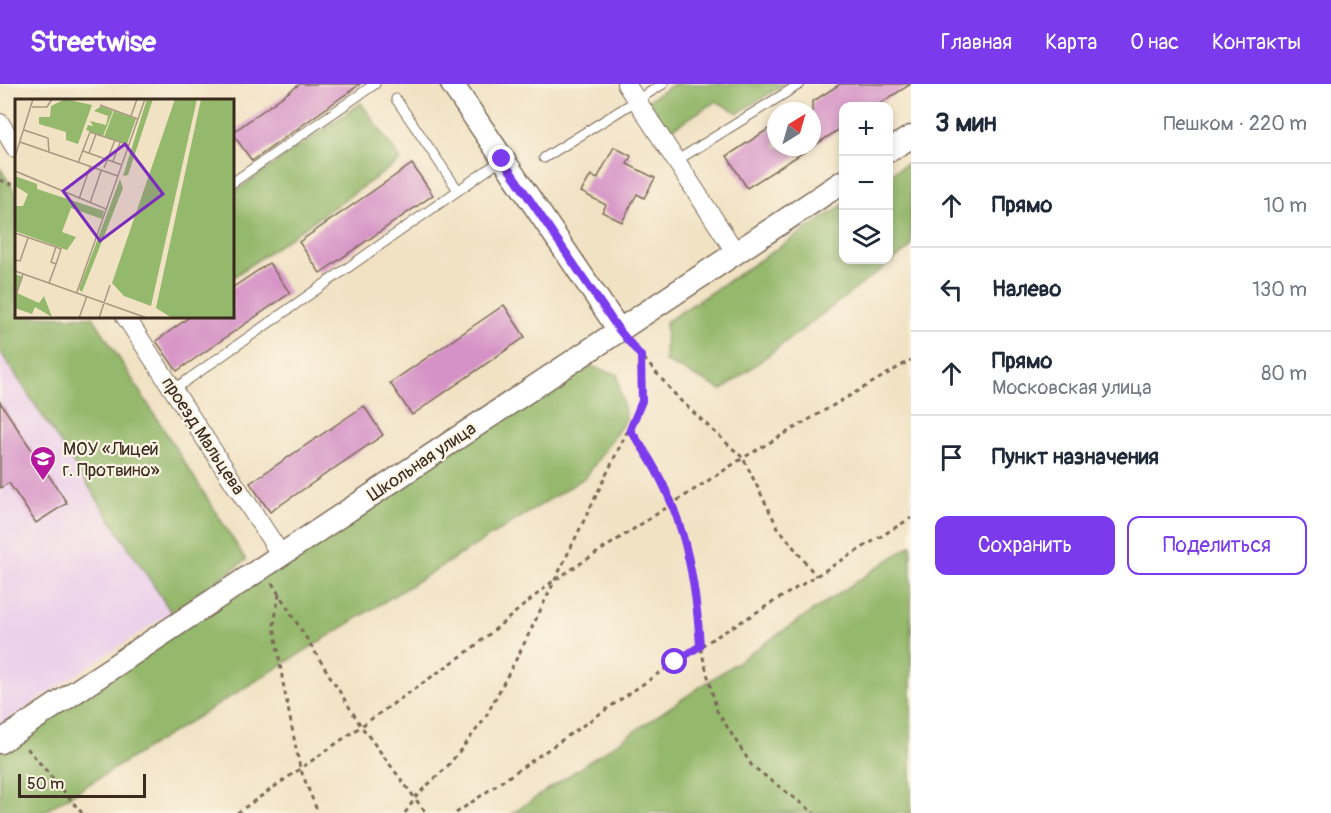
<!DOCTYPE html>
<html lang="ru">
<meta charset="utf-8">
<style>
:root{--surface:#fff;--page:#f2f2f3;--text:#1f2937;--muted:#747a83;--line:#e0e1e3;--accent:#7c3aed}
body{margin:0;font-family:Pangolin,sans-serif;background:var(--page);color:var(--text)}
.controls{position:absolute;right:18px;top:18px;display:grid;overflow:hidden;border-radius:12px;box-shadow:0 3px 9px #0003}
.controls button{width:54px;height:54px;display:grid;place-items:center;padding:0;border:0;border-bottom:2px solid var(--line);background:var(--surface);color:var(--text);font:30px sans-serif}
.compass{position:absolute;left:767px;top:18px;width:54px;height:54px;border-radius:50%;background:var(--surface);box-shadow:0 3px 9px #0003;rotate:37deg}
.scale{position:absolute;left:18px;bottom:15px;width:128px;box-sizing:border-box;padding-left:6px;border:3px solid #3b2a1e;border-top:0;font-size:16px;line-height:21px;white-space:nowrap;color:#3b2a1e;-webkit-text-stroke:4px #fcf5e5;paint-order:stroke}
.stop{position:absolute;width:18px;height:18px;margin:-14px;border:4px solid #7c3aed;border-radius:50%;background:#fff}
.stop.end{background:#7c3aed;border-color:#fff;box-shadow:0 2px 6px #0008}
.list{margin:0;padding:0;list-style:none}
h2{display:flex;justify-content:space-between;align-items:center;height:78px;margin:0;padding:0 24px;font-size:26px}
h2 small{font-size:20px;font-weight:400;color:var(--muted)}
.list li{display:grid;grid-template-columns:39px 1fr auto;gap:18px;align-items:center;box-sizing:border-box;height:84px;padding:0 24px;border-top:2px solid var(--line)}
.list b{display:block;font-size:22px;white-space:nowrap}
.list p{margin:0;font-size:20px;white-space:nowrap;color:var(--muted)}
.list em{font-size:20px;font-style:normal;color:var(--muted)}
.actions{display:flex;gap:12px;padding:18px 24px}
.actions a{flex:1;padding:14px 0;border:2px solid var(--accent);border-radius:12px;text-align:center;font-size:21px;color:var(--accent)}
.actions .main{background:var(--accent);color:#fff}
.icon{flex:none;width:33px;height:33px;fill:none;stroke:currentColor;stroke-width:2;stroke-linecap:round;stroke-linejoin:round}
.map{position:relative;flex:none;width:911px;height:729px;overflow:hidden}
header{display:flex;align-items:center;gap:36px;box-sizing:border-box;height:84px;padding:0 30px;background:var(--accent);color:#fff}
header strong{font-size:28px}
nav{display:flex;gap:33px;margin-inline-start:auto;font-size:21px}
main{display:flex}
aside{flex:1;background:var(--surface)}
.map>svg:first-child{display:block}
</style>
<header>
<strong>Streetwise</strong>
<nav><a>Главная</a><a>Карта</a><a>О нас</a><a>Контакты</a></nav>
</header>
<main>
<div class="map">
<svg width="911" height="729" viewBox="0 0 911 729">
<rect width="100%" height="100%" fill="#fcf5e5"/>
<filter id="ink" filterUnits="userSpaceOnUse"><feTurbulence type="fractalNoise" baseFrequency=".0167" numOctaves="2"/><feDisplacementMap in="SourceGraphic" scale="12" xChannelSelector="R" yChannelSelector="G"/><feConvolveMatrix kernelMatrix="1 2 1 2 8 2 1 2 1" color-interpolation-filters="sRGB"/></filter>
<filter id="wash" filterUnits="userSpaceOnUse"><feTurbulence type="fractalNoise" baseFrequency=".008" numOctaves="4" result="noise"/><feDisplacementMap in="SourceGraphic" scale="24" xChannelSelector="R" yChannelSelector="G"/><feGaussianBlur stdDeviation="1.35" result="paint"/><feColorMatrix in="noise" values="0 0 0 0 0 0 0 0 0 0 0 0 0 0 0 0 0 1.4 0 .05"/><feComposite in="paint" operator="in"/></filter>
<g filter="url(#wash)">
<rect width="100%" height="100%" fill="#f1e2c4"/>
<path fill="#ecd1eb" d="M 0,267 L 171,528 L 0,641 Z"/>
<path fill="#94b86c" stroke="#687145" stroke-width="1.5" d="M 674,0 L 785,0 L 738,29 L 716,17 L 667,48 L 647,17 Z
M 361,19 L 401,76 L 233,193 L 233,109 Z
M 911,77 L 911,163 L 722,306 L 665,277 L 666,238 L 843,121 L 844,176 L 888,176 L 889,91 Z
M 0,84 L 16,110 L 16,232 L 93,233 L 246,476 L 171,528 L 0,267 Z
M 573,277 L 617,290 L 626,335 L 586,393 L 42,729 L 0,729 L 0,666 Z
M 911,461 L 911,729 L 513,729 Z"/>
<g id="blocks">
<path fill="#d592c6" d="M 300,0 L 360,0 L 252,77 L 232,49 Z
M 840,0 L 911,0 L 876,22 L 843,22 L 843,43 L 812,63 L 812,18 Z
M 776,40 L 776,63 L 812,63 L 747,104 L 727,72 Z
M 614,63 L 631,72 L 627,80 L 655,94 L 644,114 L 637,110 L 622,138 L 602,128 L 606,121 L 581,108 L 591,91 L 597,95 Z
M 412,80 L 433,111 L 320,189 L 299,158 Z
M 269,179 L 290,209 L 177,287 L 156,257 L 191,232 L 232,232 L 232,204 Z
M 504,221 L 525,253 L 412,331 L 390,299 Z
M 0,318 L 67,419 L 36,439 L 9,399 L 0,404 Z
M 364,322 L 383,351 L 270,428 L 250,399 Z"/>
</g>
</g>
<g filter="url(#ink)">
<use href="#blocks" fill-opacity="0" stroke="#7b6a58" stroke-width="1.5"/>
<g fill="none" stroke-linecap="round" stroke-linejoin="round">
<defs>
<path id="service" d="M 396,15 L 458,106
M 544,74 L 663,0
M 676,77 L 800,0
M 232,99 L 375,0
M 173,306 L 503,75"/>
<path id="minor" d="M 626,0 L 736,169
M 0,39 L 16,65
M 125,232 L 281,471"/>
<path id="tertiary" d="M 452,0 L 619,246
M 888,67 L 911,53
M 0,658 L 844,97"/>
</defs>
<use href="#service" stroke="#7b6a58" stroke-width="11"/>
<use href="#minor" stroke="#7b6a58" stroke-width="20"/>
<use href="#tertiary" stroke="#7b6a58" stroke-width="25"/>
<path stroke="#7b6a58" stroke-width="3" stroke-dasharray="4.5 4.5" stroke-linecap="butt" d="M 0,96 L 16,102
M 632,261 L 679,315 L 743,374 L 911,276
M 629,346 L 651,375 L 674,419 L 691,478 L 700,562 L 717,627 L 752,682 L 814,729
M 272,499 L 361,642 L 426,729
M 279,510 L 274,541 L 283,599 L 300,684 L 318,729
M 27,664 L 82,729
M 237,729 L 470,566 L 552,498 L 743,374 L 777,442 L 816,492
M 405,729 L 418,710 L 447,683 L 484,636 L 521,566 L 642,317 L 641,272
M 456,729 L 675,578 L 911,434"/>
<use href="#service" stroke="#fff" stroke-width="9"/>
<use href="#minor" stroke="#fff" stroke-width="18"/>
<use href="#tertiary" stroke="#fff" stroke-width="22"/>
</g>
</g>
<g fill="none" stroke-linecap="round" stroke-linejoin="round" filter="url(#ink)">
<path stroke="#7c3aed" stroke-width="8" d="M 502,75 L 619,246 L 641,272 L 642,317 L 630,346 C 680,413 695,481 700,562 L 675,578"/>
</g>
<defs>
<symbol id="school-pin" viewBox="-11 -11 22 30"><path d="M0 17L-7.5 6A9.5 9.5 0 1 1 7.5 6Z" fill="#b5179e" stroke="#fcf5e5"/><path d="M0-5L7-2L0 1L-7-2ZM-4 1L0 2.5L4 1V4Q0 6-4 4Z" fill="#fff"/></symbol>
</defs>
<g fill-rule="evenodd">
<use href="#school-pin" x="28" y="360" width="30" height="40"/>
</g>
<g text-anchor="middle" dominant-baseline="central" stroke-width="4.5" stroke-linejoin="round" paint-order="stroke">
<g font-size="18" fill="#3b2a1e" stroke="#fcf5e5">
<text transform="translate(203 352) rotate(57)">проезд Мальцева</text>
<text transform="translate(422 378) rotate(-34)">Школьная улица</text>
</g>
<g font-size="18" fill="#3b2a1e" stroke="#fcf5e5" text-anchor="start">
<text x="63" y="365">МОУ «Лицей<tspan x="63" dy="21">г. Протвино»</tspan></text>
</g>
</g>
<g transform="translate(15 15)">
<rect width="219" height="219" fill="#f1e2c4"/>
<path d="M 50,0 L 77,6 L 63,45 L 51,41 L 51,33 L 24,25 L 24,18 L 35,18 L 36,7 ZM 132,0 L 138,0 L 113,76 L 108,77 ZM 160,0 L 182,0 L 136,207 L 109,197 L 97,184 ZM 186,0 L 219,0 L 219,219 L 157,219 L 141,209 ZM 86,7 L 98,12 L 88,37 L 71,31 L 73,26 L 78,27 L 75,22 L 91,26 L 93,17 L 79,12 ZM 99,12 L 121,20 L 112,45 L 89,38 ZM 0,77 L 22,85 L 22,90 L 89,112 L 87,120 L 56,109 L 47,133 L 61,138 L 52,151 L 0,132 L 0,107 L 8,107 L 13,95 L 0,87 ZM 105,80 L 108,89 L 67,193 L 64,190 ZM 0,175 L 8,178 L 2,194 L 24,204 L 29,197 L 37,218 L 20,208 L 17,215 L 0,209 Z" fill="#94b86c"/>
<path fill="none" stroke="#a89882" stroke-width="1.5" d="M 85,6 L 123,20M 17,8 L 32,8 L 37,0M 116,17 L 122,0M 9,31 L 33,39 L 34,54M 5,43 L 103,77M 68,52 L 107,66M 74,54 L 81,35M 0,58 L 18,0M 98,62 L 105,44M 63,64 L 75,33 L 114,46M 89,69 L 100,41M 0,72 L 91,110M 64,100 L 75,68M 75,104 L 86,72M 0,134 L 41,148 L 46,150 L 41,165 L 36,163 L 41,148M 0,161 L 5,162 L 13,139M 0,172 L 132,219M 34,184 L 41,165M 62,193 L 130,0M 0,199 L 8,175M 64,219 L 72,197M 84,219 L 95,186"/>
<path fill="#7b2cbf" fill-opacity="0.15" stroke="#7b2cbf" stroke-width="3" d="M 110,45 L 148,95 L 85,142 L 48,92 Z"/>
<rect width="219" height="219" fill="none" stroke="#3b2a1e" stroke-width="3"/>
</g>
</svg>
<div class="controls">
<button>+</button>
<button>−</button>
<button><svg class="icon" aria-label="layers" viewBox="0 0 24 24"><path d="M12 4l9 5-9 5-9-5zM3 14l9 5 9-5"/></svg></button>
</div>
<svg class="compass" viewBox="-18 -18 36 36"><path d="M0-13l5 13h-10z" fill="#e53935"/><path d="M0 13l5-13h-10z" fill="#747a83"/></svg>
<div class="scale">50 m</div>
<div class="stop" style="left:675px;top:578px"></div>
<div class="stop end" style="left:502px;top:75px"></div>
</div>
<aside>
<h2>3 мин<small>Пешком · 220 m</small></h2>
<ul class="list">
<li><svg class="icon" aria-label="ahead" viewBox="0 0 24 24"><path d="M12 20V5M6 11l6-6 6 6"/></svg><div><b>Прямо</b></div><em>10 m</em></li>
<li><svg class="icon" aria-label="left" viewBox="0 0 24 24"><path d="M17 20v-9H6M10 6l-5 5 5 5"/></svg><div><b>Налево</b></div><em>130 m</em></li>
<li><svg class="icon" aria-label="ahead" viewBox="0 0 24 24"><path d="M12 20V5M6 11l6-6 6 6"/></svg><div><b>Прямо</b><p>Московская улица</p></div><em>80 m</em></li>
<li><svg class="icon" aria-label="arrive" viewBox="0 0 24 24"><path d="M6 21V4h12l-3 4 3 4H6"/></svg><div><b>Пункт назначения</b></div></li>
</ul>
<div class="actions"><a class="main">Сохранить</a><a>Поделиться</a></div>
</aside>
</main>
